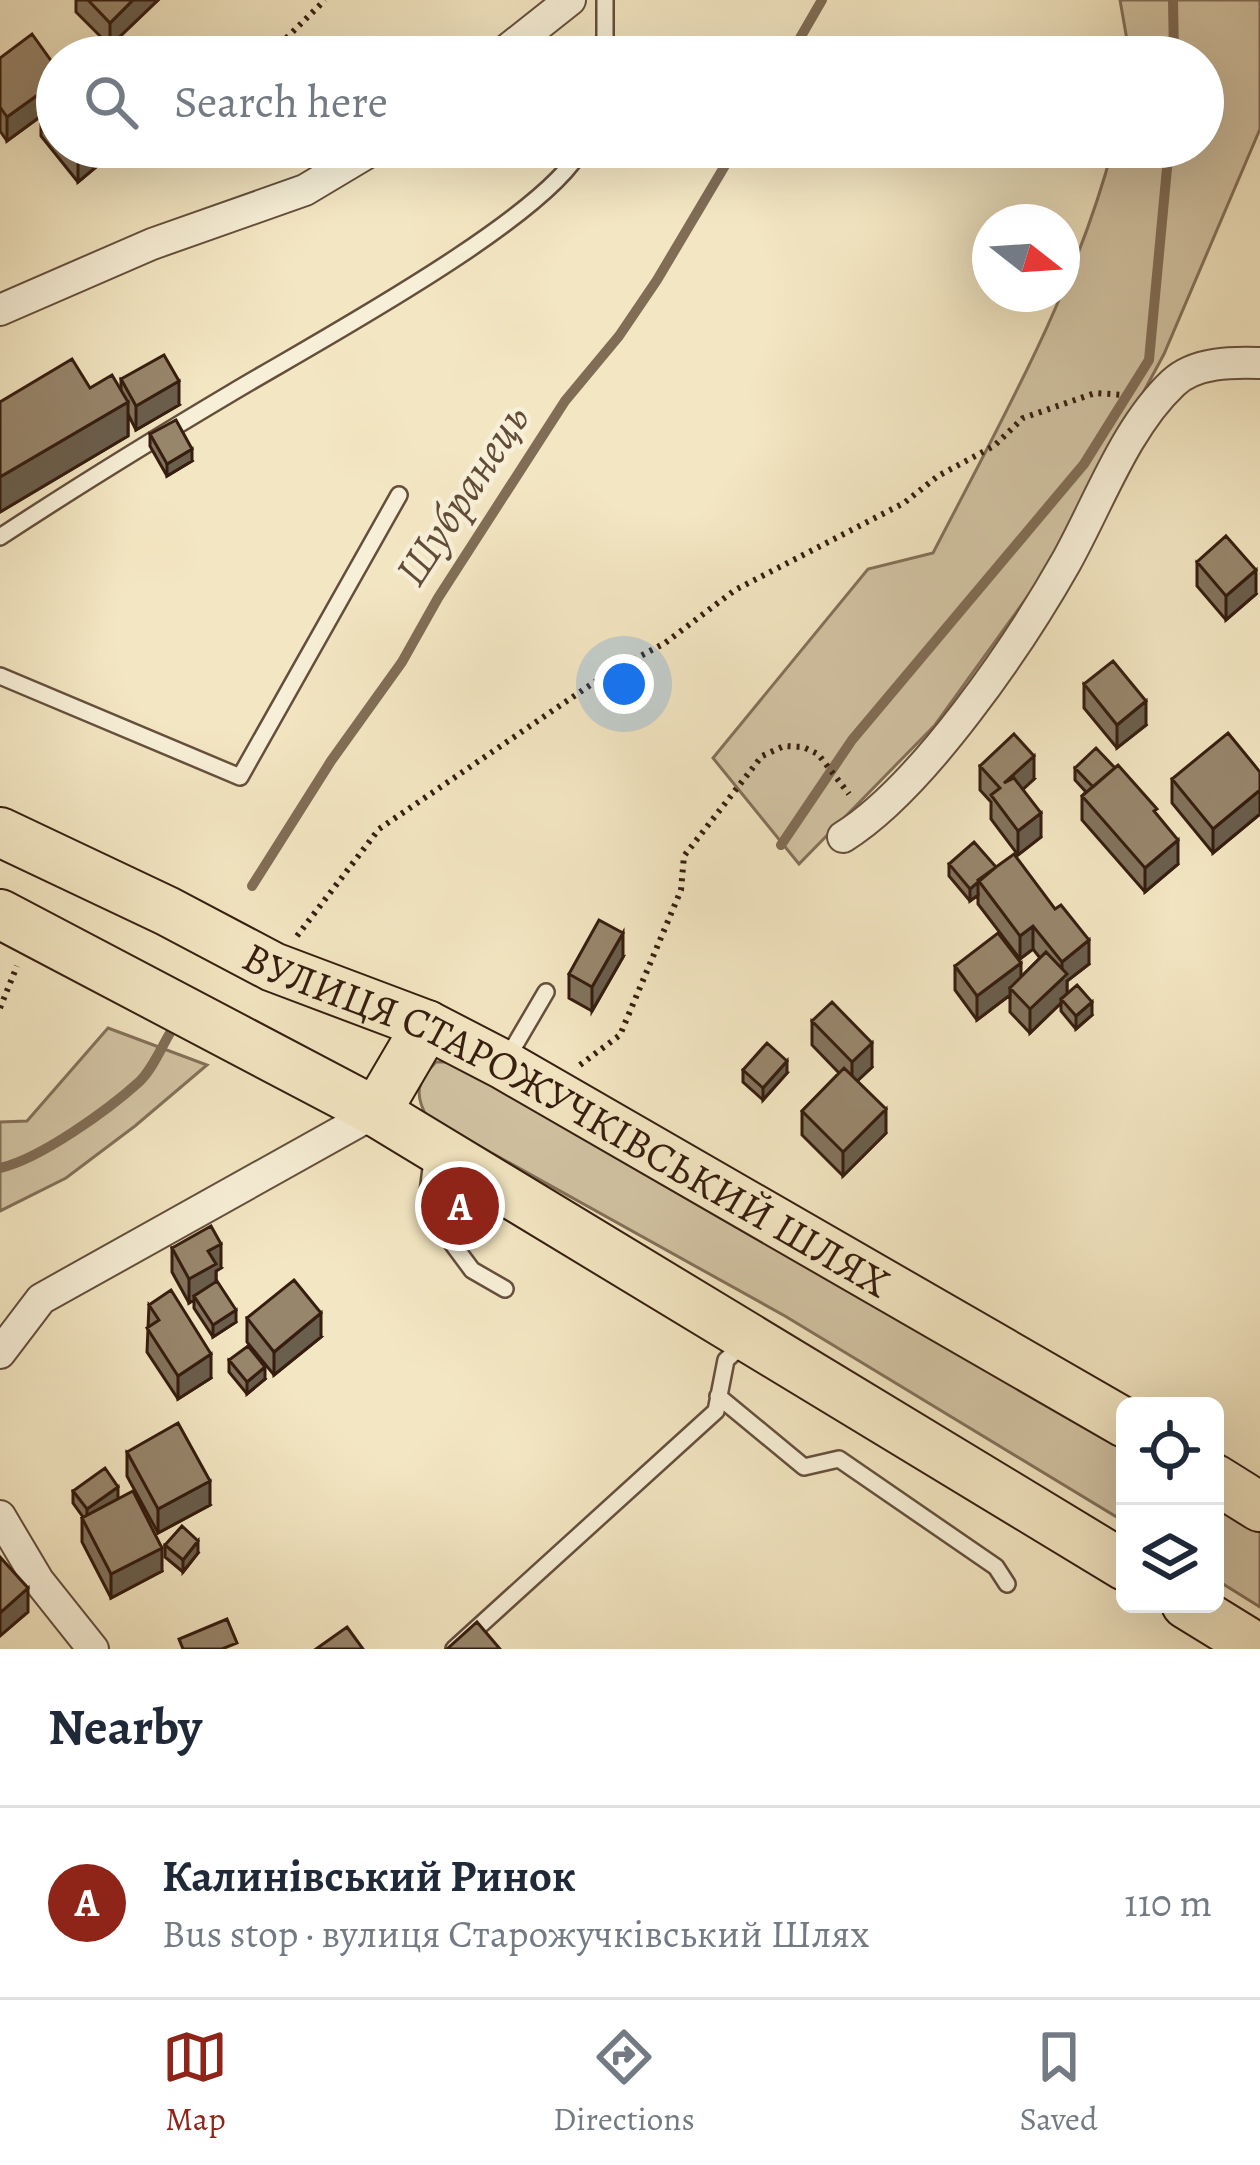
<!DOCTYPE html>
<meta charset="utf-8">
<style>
:root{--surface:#fff;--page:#f6f6f7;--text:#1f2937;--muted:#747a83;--line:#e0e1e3;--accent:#8f2418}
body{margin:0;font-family:Alegreya,serif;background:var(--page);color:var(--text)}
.controls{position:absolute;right:36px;bottom:36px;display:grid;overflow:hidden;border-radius:18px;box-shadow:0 12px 48px #0002}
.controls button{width:108px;height:108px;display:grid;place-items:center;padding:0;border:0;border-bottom:3px solid var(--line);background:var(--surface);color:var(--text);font:60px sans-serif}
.compass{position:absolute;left:972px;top:204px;width:108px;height:108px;border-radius:50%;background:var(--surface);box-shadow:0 12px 48px #0002;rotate:107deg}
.you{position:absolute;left:624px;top:684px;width:42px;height:42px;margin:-30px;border:9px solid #fff;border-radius:50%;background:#1a73e8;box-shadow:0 0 0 18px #1a73e833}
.badge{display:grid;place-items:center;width:78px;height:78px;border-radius:50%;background:var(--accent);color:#fff;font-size:39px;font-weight:700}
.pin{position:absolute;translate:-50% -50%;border:6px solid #fff;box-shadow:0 3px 12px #0006}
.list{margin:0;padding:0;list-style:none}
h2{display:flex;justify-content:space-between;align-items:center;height:156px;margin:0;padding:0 48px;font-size:51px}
h2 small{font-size:39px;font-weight:400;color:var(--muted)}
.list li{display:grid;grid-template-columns:78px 1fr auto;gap:36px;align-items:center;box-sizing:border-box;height:192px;padding:0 48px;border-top:3px solid var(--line)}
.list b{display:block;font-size:45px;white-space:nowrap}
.list p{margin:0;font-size:39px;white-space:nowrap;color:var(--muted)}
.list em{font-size:39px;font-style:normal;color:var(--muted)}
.icon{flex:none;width:66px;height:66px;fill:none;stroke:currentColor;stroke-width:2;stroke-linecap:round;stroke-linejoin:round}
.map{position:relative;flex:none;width:1260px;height:1649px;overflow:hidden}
.search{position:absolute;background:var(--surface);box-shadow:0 12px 48px #0002;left:36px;right:36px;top:36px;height:132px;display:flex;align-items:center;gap:30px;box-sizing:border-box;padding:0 42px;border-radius:66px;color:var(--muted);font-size:45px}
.sheet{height:348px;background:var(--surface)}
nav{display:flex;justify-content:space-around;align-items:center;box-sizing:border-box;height:168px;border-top:3px solid var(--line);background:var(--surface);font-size:33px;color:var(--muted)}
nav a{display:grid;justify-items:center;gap:6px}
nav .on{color:var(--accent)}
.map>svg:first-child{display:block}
</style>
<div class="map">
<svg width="1260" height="1649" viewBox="0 0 1260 1649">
<rect width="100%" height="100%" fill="#f3e6c2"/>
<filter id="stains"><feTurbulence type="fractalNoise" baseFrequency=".00167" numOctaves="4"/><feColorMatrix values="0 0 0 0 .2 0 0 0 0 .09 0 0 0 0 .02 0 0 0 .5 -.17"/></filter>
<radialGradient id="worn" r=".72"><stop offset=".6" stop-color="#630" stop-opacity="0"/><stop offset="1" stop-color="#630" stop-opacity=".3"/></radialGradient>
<path fill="#d3c4a4" stroke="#84705a" stroke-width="3" d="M 1120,0 L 1260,0 L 1260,129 L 1164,354 L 1051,564 L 935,725 L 799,864 L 713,758 L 868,569 L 933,553 C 1001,421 1075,291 1113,147 L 1203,147 L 1203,57 L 1130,57 Z
M 108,1028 L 207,1065 L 135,1126 L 66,1178 L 0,1211 L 0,1122 L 27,1121 Z
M 436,1062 L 460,1062 L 1125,1438 L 1125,1522 L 785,1316 L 427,1117 C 414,1094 417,1081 436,1062 Z
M 1215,1496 L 1260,1524 L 1260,1607 L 1215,1579 Z"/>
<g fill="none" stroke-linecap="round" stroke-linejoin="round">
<path stroke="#816d56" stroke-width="10" d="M 1173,0 L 1174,57
M 789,57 L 822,0
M 781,845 L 852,740 L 1084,464 L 1149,360 L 1169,147
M 252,886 L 331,761 L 402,662 L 438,598 L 565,401 L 619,336 L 657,280 L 736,147
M 0,1168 C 40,1159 108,1110 139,1082 C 152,1070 161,1048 170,1033"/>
<defs>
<path id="service" d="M 605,57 L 605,0
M 0,537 C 76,487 154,439 233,392 C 308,347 550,217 582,147
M 0,676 L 240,777 L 399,495
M 505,1062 L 546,992
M 433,1153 L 426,1208 L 472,1270 L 505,1289
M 718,1396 L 804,1467 L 839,1459 L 996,1567 L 1007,1584
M 454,1649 L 716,1411 L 726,1360 L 745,1343"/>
<path id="minor" d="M 498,57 L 570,0
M 0,310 L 152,244 L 305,190 L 377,147
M 843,837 C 922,788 1019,645 1066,562 C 1098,505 1125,428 1173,383 C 1195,362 1233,362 1260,363
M 0,1353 L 41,1299 L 376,1112
M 0,1516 L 38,1580 L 93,1649"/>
<g id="primary">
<path id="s1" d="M 0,832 L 167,911 L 273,967 L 427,1025 L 504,1065 L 1125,1423"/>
<path d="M 0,914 L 376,1112 L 1125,1566"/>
<path d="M 376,1112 L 427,1025"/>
<path d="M 1215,1479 L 1260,1507"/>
<path d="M 1186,1604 L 1259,1649"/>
</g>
</defs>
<use href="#service" stroke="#654f3c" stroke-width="20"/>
<use href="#minor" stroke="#654f3c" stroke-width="34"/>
<use href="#primary" stroke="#361d0f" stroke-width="52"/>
<path stroke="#361d0f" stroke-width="6" stroke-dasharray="3 6" stroke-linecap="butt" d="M 267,57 L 325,0
M 297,936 L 379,829 L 605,675 L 665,643 L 735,590 L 904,503 L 938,476 L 994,446 L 1023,418 L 1095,393 L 1124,395
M 0,1008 L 17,966
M 580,1065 L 620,1035 L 681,890 L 684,856 L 762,756 L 784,746 L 803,747 L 818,754 L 849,794"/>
<use href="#service" stroke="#f7efd7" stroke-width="15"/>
<use href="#minor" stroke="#f7efd7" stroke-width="30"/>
<use href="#primary" stroke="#f3e6c2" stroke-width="48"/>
</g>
<path fill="#83735d" stroke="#361d0f" stroke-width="3" d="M 76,0 L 158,0 L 110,46 L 76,12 Z
M 0,58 L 57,69 L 57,147 L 120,147 L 78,182 L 41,136 L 41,116 L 7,141 L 0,131 Z
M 121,379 L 179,405 L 136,430 L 128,414 L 128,436 L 0,512 L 0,402 L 90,388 L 121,391 Z
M 150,434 L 192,461 L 167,476 L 150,446 Z
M 1197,562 L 1256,594 L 1226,620 L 1197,586 Z
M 1084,684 L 1146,725 L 1117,748 L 1084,708 Z
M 980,766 L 1034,779 L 1023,789 L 1041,837 L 1018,855 L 991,819 L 991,802 L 980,790 Z
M 1075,768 L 1157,815 L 1178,864 L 1145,892 L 1082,820 L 1082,796 L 1086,792 L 1075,780 Z
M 1260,772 L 1260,814 L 1213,853 L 1172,803 L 1172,779 Z
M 949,864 L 996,867 L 1089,964 L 1067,981 L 1067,994 L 1092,1015 L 1076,1029 L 1061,1011 L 1061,1003 L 1030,1033 L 1010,1012 L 1010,995 L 977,1020 L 955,990 L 955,966 L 1021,977 L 1040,958 L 1033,949 L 1020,959 L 978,904 L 978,895 L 970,901 L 949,876 Z
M 623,957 L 592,1011 L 569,998 L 569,974 Z
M 812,1021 L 872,1067 L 857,1081 L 886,1133 L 843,1176 L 802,1135 L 802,1111 L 839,1073 L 812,1045 Z
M 743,1070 L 787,1073 L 763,1100 L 743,1082 Z
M 172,1248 L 221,1268 L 216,1271 L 216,1281 L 236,1322 L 213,1337 L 194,1308 L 194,1300 L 189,1303 L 172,1272 Z
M 149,1305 L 211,1378 L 178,1399 L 147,1352 Z
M 247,1318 L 321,1337 L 274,1375 L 247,1342 Z
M 229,1360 L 265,1379 L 247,1394 L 229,1372 Z
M 127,1452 L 210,1505 L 158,1533 L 127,1476 Z
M 73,1491 L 118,1499 L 162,1571 L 111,1598 L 82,1542 L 82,1518 L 83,1517 L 73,1503 Z
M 165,1545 L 198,1553 L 183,1572 L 165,1557 Z"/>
<path fill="#6a5e4c" stroke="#361d0f" stroke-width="3" d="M 133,0 L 158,0 L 110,46 L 110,23 Z
M 57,81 L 57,104 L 41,113 L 41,116 L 7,141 L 7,117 Z
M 91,147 L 120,147 L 78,182 L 78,158 Z
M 179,381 L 179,405 L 136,430 L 136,406 Z
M 128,402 L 128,436 L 0,512 L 0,477 Z
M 192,449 L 192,461 L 167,476 L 167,464 Z
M 1256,570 L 1256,594 L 1226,620 L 1226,596 Z
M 1146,701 L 1146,725 L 1117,748 L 1117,725 Z
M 1034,756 L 1034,779 L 1004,807 L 1004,783 Z
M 1260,790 L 1260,814 L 1213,853 L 1213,829 Z
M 1041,813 L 1041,837 L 1018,855 L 1018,831 Z
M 1178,840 L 1178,864 L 1145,892 L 1145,868 Z
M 978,882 L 978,895 L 970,901 L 970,889 Z
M 1033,926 L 1033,949 L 1020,959 L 1020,936 Z
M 623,933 L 623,957 L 592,1011 L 592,987 Z
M 1089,940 L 1089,964 L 1067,981 L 1067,998 L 1061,999 L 1061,1003 L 1030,1033 L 1030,1009 L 1062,979 L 1062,962 Z
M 1021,963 L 1021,986 L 1010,988 L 1010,995 L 977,1020 L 977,996 Z
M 1092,1002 L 1092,1015 L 1076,1029 L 1076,1016 Z
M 872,1043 L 872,1067 L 852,1086 L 852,1062 Z
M 787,1061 L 787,1073 L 763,1100 L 763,1088 Z
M 886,1109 L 886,1133 L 843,1176 L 843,1152 Z
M 221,1244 L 221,1268 L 216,1271 L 216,1288 L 194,1296 L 194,1300 L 189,1303 L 189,1279 L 208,1251 Z
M 236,1310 L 236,1322 L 213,1337 L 213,1325 Z
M 321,1313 L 321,1337 L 274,1375 L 274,1352 Z
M 211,1354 L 211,1378 L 178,1399 L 178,1376 Z
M 265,1367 L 265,1379 L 247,1394 L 247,1382 Z
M 210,1481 L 210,1505 L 158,1533 L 158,1509 Z
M 118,1487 L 118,1499 L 87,1522 L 87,1509 Z
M 198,1541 L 198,1553 L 183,1572 L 183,1560 Z
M 162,1548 L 162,1571 L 111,1598 L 111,1574 Z
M 28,1588 L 28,1612 L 0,1636 L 0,1613 Z"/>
<path fill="#98866c" stroke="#361d0f" stroke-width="3" d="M 88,0 L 133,0 L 110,23 Z
M 32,34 L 57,69 L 57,81 L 7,117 L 0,107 L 0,58 Z
M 57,100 L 57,132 L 41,113 Z
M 69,147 L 91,147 L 78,158 Z
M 164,355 L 179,381 L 136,406 L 121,379 Z
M 72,359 L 90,388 L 112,375 L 128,402 L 0,477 L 0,402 Z
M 176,420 L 192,449 L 167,464 L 150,434 Z
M 1226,536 L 1256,570 L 1226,596 L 1197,562 Z
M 1113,661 L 1146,701 L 1117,725 L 1084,684 Z
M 1228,733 L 1260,772 L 1260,790 L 1213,829 L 1172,779 Z
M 1014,734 L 1034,756 L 1004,783 L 1014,778 L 1041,813 L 1018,831 L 991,795 L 1000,788 L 980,766 Z
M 1096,748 L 1115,768 L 1093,787 L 1075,768 Z
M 1118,765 L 1157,809 L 1154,811 L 1178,840 L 1145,868 L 1082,796 Z
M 974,842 L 996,867 L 970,889 L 949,864 Z
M 1014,854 L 1055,909 L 1061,905 L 1089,940 L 1062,962 L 1033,926 L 1020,936 L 978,880 Z
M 599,920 L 623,933 L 592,987 L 569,974 Z
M 998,933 L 1021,963 L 977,996 L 955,966 Z
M 1046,952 L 1067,974 L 1030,1009 L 1010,988 Z
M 1077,985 L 1092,1002 L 1076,1016 L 1061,999 Z
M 832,1002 L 872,1043 L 852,1062 L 812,1021 Z
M 767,1043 L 787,1061 L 763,1088 L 743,1070 Z
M 844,1068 L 886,1109 L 843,1152 L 802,1111 Z
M 211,1226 L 221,1244 L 208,1251 L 216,1264 L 189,1279 L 172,1248 Z
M 294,1280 L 321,1313 L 274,1352 L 247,1318 Z
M 217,1281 L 236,1310 L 213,1325 L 194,1296 Z
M 171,1290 L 211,1354 L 178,1376 L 147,1328 L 159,1320 L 149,1305 Z
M 248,1346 L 265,1367 L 247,1382 L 229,1360 Z
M 178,1423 L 210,1481 L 158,1509 L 127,1452 Z
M 105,1468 L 118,1487 L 87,1509 L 73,1491 Z
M 133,1491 L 162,1548 L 111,1574 L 82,1518 Z
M 182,1526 L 198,1541 L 183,1560 L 165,1545 Z
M 0,1557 L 28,1588 L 0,1613 Z
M 227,1619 L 237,1643 L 222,1649 L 183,1649 L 179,1639 Z
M 477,1622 L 500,1649 L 447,1649 Z
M 347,1627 L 363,1649 L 316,1649 Z"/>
<g text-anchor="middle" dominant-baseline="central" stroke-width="9" stroke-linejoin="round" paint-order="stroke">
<g font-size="42" fill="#361d0f" stroke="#f7efd7">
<text stroke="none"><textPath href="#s1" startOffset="636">ВУЛИЦЯ СТАРОЖУЧКІВСЬКИЙ ШЛЯХ</textPath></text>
</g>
<g font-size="45" font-style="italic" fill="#624c38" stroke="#f7efd7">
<text transform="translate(462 495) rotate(-57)">Шубранець</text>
</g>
</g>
<rect width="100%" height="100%" filter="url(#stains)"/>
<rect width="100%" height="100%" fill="url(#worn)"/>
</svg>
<div class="controls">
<button><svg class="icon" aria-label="locate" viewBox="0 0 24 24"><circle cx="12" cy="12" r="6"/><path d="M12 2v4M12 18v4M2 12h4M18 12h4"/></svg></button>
<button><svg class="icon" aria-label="layers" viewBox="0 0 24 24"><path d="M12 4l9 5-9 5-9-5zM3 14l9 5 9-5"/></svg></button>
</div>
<svg class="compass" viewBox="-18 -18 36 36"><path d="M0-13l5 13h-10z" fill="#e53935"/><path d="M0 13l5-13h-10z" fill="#747a83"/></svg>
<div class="you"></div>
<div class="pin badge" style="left:460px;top:1206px">A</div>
<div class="search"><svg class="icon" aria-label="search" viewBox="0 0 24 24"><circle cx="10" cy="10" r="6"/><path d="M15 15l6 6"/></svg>Search here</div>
</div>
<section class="sheet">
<h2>Nearby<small></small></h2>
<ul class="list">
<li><span class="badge">A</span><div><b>Калинівський Ринок</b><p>Bus stop · вулиця Старожучківський Шлях</p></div><em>110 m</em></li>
</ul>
</section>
<nav>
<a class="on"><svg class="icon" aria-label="map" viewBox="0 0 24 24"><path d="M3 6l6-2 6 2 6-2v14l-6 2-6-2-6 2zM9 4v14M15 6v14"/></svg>Map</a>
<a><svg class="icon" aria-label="directions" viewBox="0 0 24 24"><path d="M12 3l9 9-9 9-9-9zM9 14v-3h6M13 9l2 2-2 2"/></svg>Directions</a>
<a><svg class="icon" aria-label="saved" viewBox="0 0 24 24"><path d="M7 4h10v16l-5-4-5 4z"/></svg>Saved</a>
</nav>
